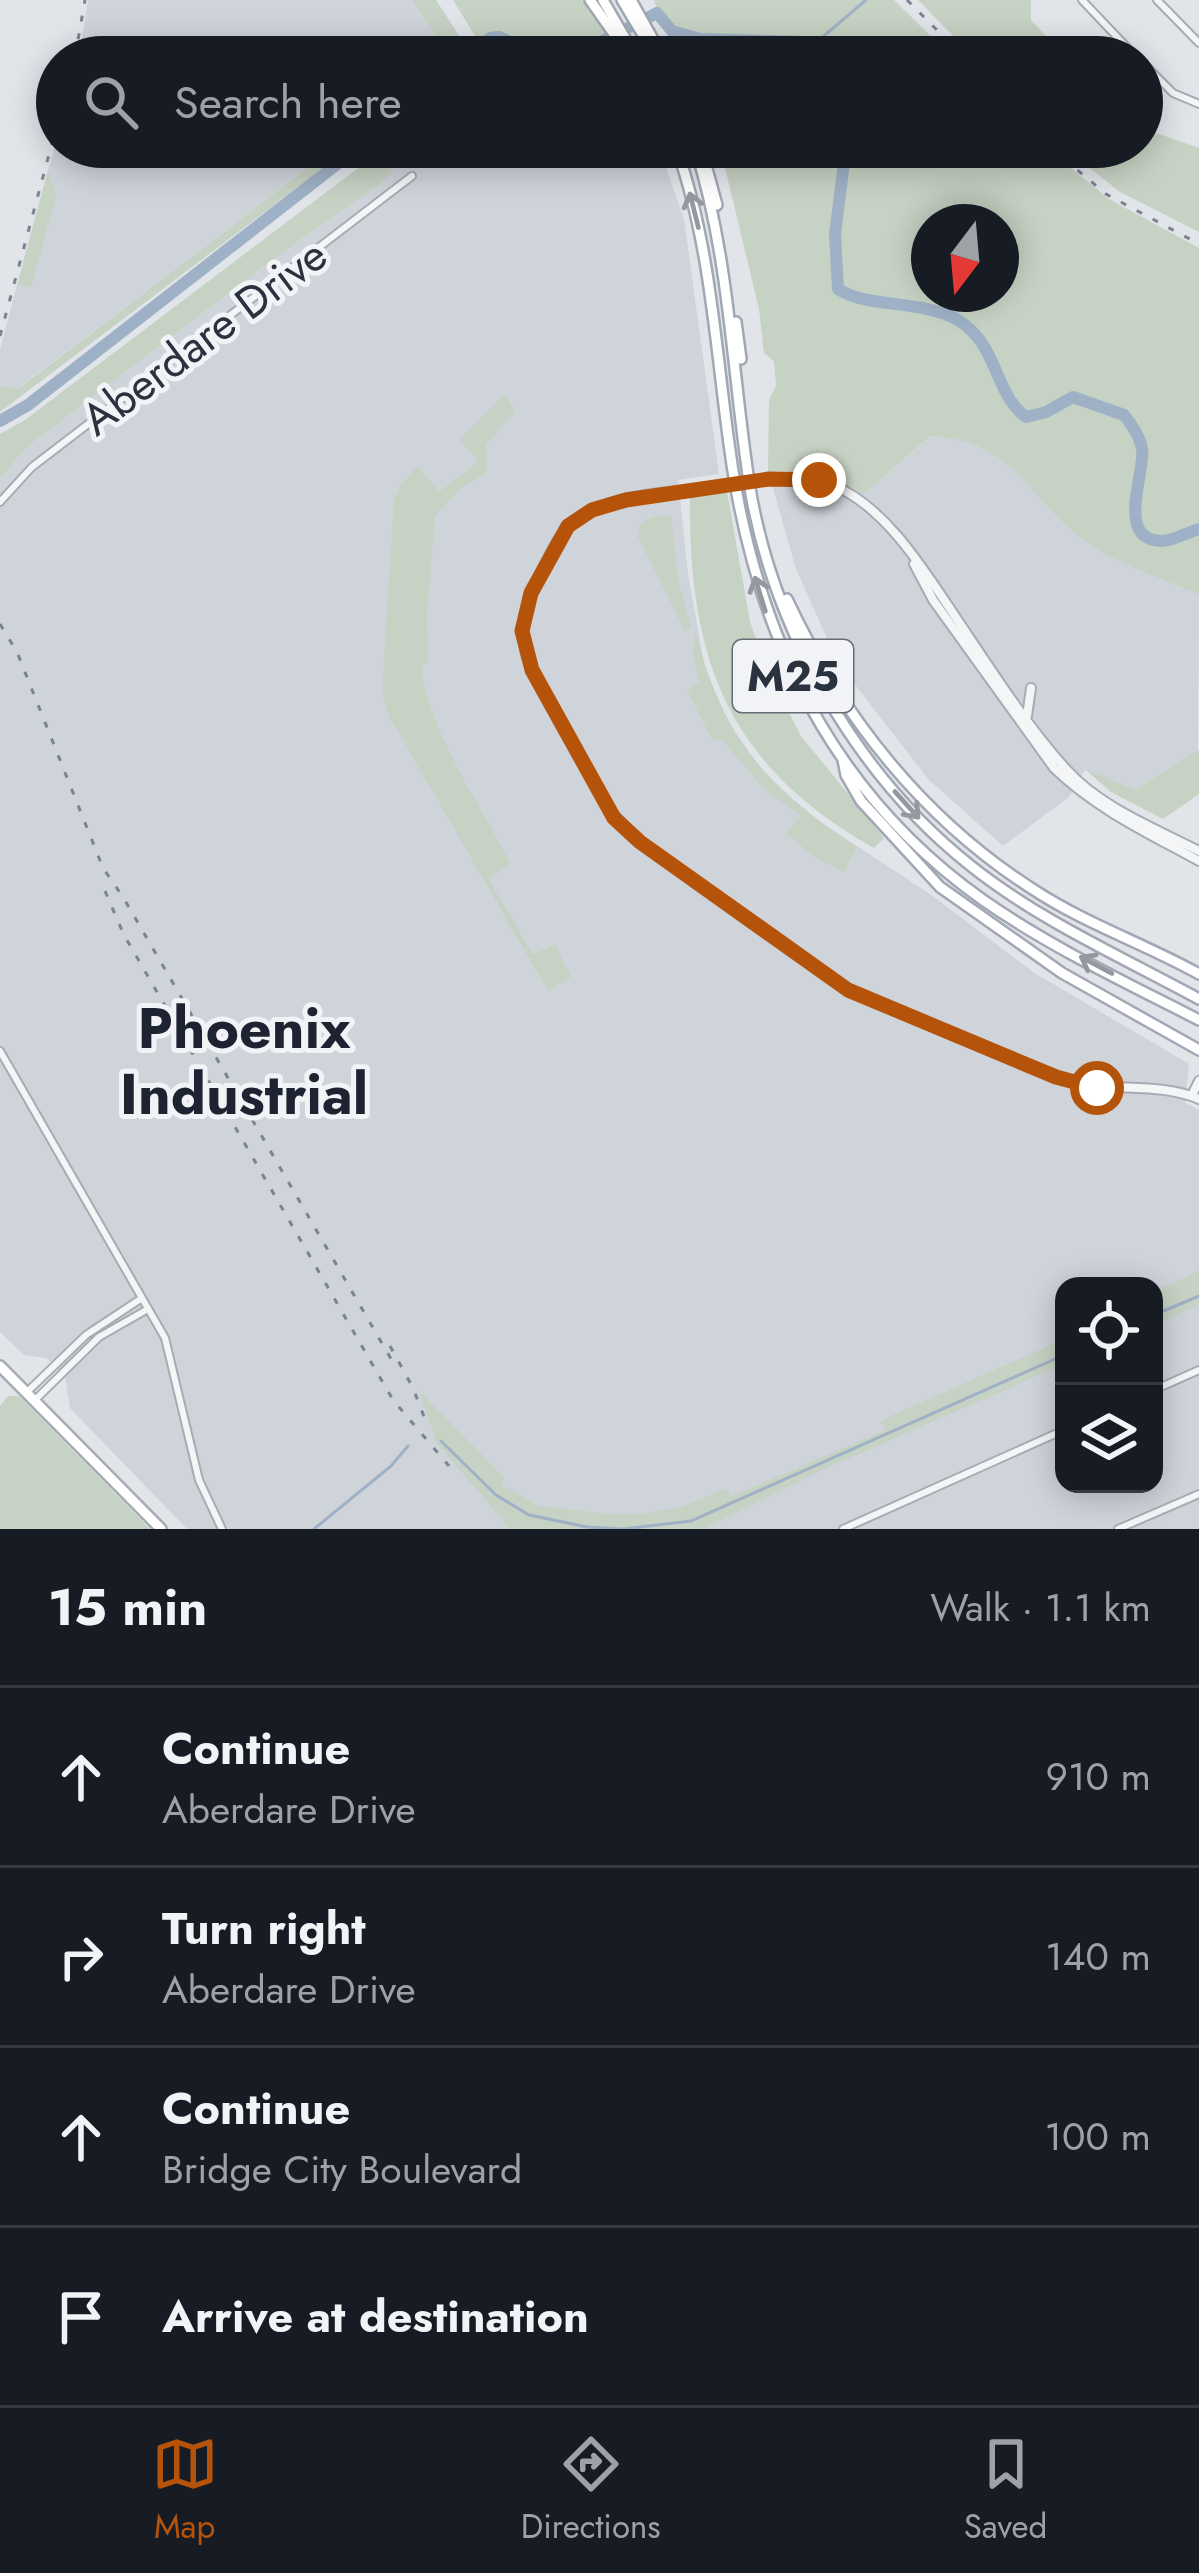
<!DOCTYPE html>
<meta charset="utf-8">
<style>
:root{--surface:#171b24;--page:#242831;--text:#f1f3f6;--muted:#9ea1a6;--line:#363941;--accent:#b45309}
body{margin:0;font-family:Jost,sans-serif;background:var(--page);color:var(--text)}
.controls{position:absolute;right:36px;bottom:36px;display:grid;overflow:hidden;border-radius:24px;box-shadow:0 6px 30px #0003}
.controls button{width:108px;height:108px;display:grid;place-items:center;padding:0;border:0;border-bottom:3px solid var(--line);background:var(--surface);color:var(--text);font:60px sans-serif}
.compass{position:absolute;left:911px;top:204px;width:108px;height:108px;border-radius:50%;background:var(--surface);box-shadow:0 6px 30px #0003;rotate:196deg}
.stop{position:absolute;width:36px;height:36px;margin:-27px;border:9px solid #b45309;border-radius:50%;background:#fff}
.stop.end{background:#b45309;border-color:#fff;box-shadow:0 3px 12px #0008}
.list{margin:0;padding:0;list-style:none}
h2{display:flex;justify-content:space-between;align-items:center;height:156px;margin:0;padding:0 48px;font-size:51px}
h2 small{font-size:39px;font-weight:400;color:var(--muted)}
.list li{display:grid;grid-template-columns:78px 1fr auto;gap:36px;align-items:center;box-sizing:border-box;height:180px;padding:0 48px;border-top:3px solid var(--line)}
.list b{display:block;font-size:45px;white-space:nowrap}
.list p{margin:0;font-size:39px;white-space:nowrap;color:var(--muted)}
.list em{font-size:39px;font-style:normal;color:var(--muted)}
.icon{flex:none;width:66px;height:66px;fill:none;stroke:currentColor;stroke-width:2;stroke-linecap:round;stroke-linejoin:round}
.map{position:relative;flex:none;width:1199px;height:1529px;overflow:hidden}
.search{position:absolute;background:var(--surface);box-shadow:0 6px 30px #0003;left:36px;right:36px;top:36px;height:132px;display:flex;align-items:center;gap:30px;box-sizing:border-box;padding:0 42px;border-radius:66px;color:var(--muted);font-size:45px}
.sheet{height:876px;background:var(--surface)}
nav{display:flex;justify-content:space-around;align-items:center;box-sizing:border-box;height:168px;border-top:3px solid var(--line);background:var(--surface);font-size:33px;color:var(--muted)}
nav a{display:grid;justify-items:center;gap:6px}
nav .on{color:var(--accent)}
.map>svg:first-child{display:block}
</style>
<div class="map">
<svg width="1199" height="1529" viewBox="0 0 1199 1529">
<rect width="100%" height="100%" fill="#e1e4e9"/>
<path fill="#cfd3da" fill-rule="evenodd" d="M 88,0 L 412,0 L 435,34 L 419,57 L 79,57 Z
M 57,139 L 57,147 L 335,147 L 17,389 L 0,386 L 0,350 L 17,285 L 30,288 L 55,195 L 48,170 Z
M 425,147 L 659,147 L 684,219 L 719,474 L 678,480 L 688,574 L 705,669 L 729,724 L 771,782 L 808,814 L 930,894 L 1033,972 L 1189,1064 L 1185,1103 L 1199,1110 L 1199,1529 L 187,1529 L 70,1408 L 65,1376 L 46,1358 L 24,1355 L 0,1332 L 0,479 L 26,448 L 276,257 L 383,182 L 393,159 ZM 1064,1286 L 1154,1286 L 1154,1484 L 1064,1484 Z
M 932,436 L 955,438 L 991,450 L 1009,463 L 1085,541 L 1199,595 L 1198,752 L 1135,790 L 1085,770 L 1069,797 L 1003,846 L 929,780 L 853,682 L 827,638 L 796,569 L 768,471 L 818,472 L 864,494 Z"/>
<path fill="#c6d2c3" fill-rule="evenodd" d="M 412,0 L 436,0 L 473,57 L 419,57 L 435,34 Z
M 453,0 L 582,0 L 623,57 L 488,57 Z
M 654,0 L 894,0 L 952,57 L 679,57 L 673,28 L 658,12 Z
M 918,0 L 1031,0 L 1031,20 L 1065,57 L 974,57 Z
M 1142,128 L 1199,148 L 1199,232 L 1120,192 L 1063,147 L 1142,147 Z
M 335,147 L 351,147 L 0,412 L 0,386 L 18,389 Z
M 386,147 L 425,147 L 394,159 L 391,171 L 383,182 L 276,257 L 26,448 L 0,479 L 0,434 L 25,420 Z
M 720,147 L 1045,147 L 1109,199 L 1199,248 L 1199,595 C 1164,578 1111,562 1081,538 C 1025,494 1013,440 931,436 L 864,494 L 818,472 L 768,471 L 769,400 L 776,386 L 774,361 L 764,353 L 759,309 ZM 929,222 L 1001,222 L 1001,294 L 929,294 Z
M 48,170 L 56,195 L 31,288 L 17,285 Z
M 505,394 L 515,411 L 486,445 L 486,473 L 462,487 L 435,516 L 427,615 L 428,661 L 421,666 C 429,732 480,805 511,864 L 488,878 L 533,955 L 555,944 L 571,977 L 548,991 L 389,716 L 382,692 L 394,500 L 401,485 L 418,466 L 439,492 L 479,461 L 459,440 Z
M 727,491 L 750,622 L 770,676 L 801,736 L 884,838 L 874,848 C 727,765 688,659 690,495 Z
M 656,516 L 671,517 L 678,579 L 691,627 L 685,631 L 637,535 L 641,523 Z
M 695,631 C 724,740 764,784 856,847 L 844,872 L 812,855 L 786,833 L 801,816 L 765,790 L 722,740 L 713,741 L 687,689 L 700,683 L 693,655 Z
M 1199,750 L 1199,794 L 1163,819 L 1111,792 L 1085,769 L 1135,790 Z
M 1199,1271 L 1199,1305 L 1154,1325 L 1154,1291 Z
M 1064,1339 L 1064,1364 L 818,1472 L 703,1529 L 510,1529 L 437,1443 L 419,1391 L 504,1477 L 501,1484 L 538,1506 L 610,1514 L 640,1514 L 682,1507 L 725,1489 L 732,1496 L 885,1430 L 880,1422 L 893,1415 Z
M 8,1396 L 19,1396 L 150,1529 L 0,1529 L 0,1406 Z"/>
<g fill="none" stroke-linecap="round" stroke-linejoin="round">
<path stroke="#9fb1c6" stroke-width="3" d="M 803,42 L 812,46 L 866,0
M 1154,1315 L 1199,1296
M 441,1441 L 496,1495 L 529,1515 L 587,1527 L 623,1529 L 691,1521 L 1064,1355
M 314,1529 L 391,1466 L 408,1446"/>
<path stroke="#9fb1c6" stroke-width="12" d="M 468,57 L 490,38 L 499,37 L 529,51 L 575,55 L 657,13 L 672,31 L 700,39 L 803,42 L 822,57
M 846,147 L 835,234 L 838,289 C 866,308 922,300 956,319 C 999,343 993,393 1026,417 L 1046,412 L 1073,397 L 1124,415 C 1132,425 1140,436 1142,449 C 1146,472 1114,540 1162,541 C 1173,541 1188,532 1199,529
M 0,421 L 28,405 L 359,147"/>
<defs>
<path id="minor" d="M 1082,0 L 1136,57
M 1157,0 L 1199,43
M 1142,62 L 1173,93 L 1199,104
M 0,502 L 32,467 L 412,176
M 0,1051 L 165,1338 L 199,1480 L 222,1529
M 1154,1390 L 1199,1370
M 26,1393 L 86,1335 L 142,1298
M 35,1400 L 99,1337 L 148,1309
M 843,1529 L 1064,1430
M 1118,1529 L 1199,1494"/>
<path id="tertiary" d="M 769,479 C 791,477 811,476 832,485 C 890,507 933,585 967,634 C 997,679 1029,728 1066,769 C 1100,807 1154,828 1199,851
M 717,486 C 670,494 602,491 567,528 C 554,542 547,561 539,577 C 525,605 519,627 527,658 L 606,806 L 640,842 L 848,990 L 1072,1082 C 1113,1092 1160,1082 1199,1099
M 914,564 L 933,600 L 1054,768 C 1096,809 1148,833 1199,861
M 1027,716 L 1031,688
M 1192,1095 L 1199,1081"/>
<path id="secondary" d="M 0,1366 L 161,1529"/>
<path id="primary" d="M 590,0 L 630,57
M 603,0 L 636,57
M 622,0 L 656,57
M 631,0 L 663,57
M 676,147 C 713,250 716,363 733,471 C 761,645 836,796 983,900 C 1050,947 1127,983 1199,1020
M 695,147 C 730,258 732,374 750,488 C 774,631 857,776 971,866 C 1040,921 1122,957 1199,999
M 701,147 L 717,205
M 736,322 L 741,359
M 787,599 C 842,717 924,820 1034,890 C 1086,924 1145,944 1199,974
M 843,760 L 846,775 L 861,801 L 940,887 L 1062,973 L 1199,1050"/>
</defs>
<use href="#minor" stroke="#a7abb3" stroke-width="10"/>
<use href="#tertiary" stroke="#a7abb3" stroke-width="12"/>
<use href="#secondary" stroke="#a7abb3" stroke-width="14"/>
<use href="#primary" stroke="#a1a8b4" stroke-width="14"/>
<use href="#minor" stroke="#f4f5f7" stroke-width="6"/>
<use href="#tertiary" stroke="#f4f5f7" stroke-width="8"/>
<use href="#secondary" stroke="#fff" stroke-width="9"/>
<use href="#primary" stroke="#fff" stroke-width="9"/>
<path stroke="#7c8391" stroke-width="3" stroke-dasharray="6 12" stroke-linecap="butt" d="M 907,0 L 964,57
M 75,57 L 85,0
M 1050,147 L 1106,194 L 1199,244
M 0,336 L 57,125
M 0,624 L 17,652 L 103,868 L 123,897 L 394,1364
M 105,891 L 124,935 L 393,1400 L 449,1466
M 390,1346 L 413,1388 L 428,1427"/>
<defs>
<path id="tertiary-bridge" d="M 717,486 L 769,479"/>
</defs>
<use href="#tertiary-bridge" stroke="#a7abb3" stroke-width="12" stroke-linecap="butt"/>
<use href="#tertiary-bridge" stroke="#f4f5f7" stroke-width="8"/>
</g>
<defs><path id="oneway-shaft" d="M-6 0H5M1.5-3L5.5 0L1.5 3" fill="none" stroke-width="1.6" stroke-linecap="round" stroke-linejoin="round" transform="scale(3)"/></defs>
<g stroke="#95989f">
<use href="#oneway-shaft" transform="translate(694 210) rotate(-104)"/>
<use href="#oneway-shaft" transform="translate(760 594) rotate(-107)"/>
<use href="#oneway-shaft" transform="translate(907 805) rotate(48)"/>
<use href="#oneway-shaft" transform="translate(1096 965) rotate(-152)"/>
</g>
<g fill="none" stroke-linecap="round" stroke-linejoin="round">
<path stroke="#b45309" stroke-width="15" d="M 819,480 L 769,479 L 626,500 L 592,510 L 568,526 L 531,593 L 522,631 L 532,670 L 614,818 L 640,842 L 848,990 L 1056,1077 L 1097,1088"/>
</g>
<g text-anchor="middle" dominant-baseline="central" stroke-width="10" stroke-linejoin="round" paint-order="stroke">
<rect fill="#f1f3f6" stroke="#666c76" stroke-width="3" x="733" y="640" width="120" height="72" rx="9"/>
<g font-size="42" font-weight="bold" fill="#2b323f">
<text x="793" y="676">M25</text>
</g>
<g font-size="45" fill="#2b323f" stroke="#f1f3f6">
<text transform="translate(204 337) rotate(-37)">Aberdare Drive</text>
</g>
<g font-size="57" font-weight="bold" fill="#1d2330" stroke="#f1f3f6">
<text x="244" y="1028">Phoenix<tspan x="244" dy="66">Industrial</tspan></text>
</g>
</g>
</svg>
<div class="controls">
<button><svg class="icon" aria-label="locate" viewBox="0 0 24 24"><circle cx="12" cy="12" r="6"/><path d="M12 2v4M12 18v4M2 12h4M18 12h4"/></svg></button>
<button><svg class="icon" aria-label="layers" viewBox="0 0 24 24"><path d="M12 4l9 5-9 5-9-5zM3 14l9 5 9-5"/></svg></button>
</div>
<svg class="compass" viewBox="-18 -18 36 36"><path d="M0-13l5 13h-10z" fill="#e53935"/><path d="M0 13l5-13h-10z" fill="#9ea1a6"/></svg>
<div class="stop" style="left:1097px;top:1088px"></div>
<div class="stop end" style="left:819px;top:480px"></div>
<div class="search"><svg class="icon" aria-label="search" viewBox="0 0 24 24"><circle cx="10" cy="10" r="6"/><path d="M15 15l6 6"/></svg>Search here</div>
</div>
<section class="sheet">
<h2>15 min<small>Walk · 1.1 km</small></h2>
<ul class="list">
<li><svg class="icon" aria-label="ahead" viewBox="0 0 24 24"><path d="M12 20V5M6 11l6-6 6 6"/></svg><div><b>Continue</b><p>Aberdare Drive</p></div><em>910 m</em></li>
<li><svg class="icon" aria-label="right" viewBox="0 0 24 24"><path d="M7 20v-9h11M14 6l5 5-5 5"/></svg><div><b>Turn right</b><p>Aberdare Drive</p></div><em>140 m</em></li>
<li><svg class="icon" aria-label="ahead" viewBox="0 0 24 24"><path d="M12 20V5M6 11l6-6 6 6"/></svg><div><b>Continue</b><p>Bridge City Boulevard</p></div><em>100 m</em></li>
<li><svg class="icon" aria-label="arrive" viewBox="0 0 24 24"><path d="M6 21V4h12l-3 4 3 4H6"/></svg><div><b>Arrive at destination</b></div></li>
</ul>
</section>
<nav>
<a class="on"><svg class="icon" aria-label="map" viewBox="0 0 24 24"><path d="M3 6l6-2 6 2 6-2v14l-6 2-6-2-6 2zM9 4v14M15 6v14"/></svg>Map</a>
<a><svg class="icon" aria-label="directions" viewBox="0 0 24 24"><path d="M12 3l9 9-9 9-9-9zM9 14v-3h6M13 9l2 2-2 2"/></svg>Directions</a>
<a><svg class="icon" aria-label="saved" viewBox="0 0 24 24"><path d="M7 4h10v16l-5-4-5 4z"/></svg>Saved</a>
</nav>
